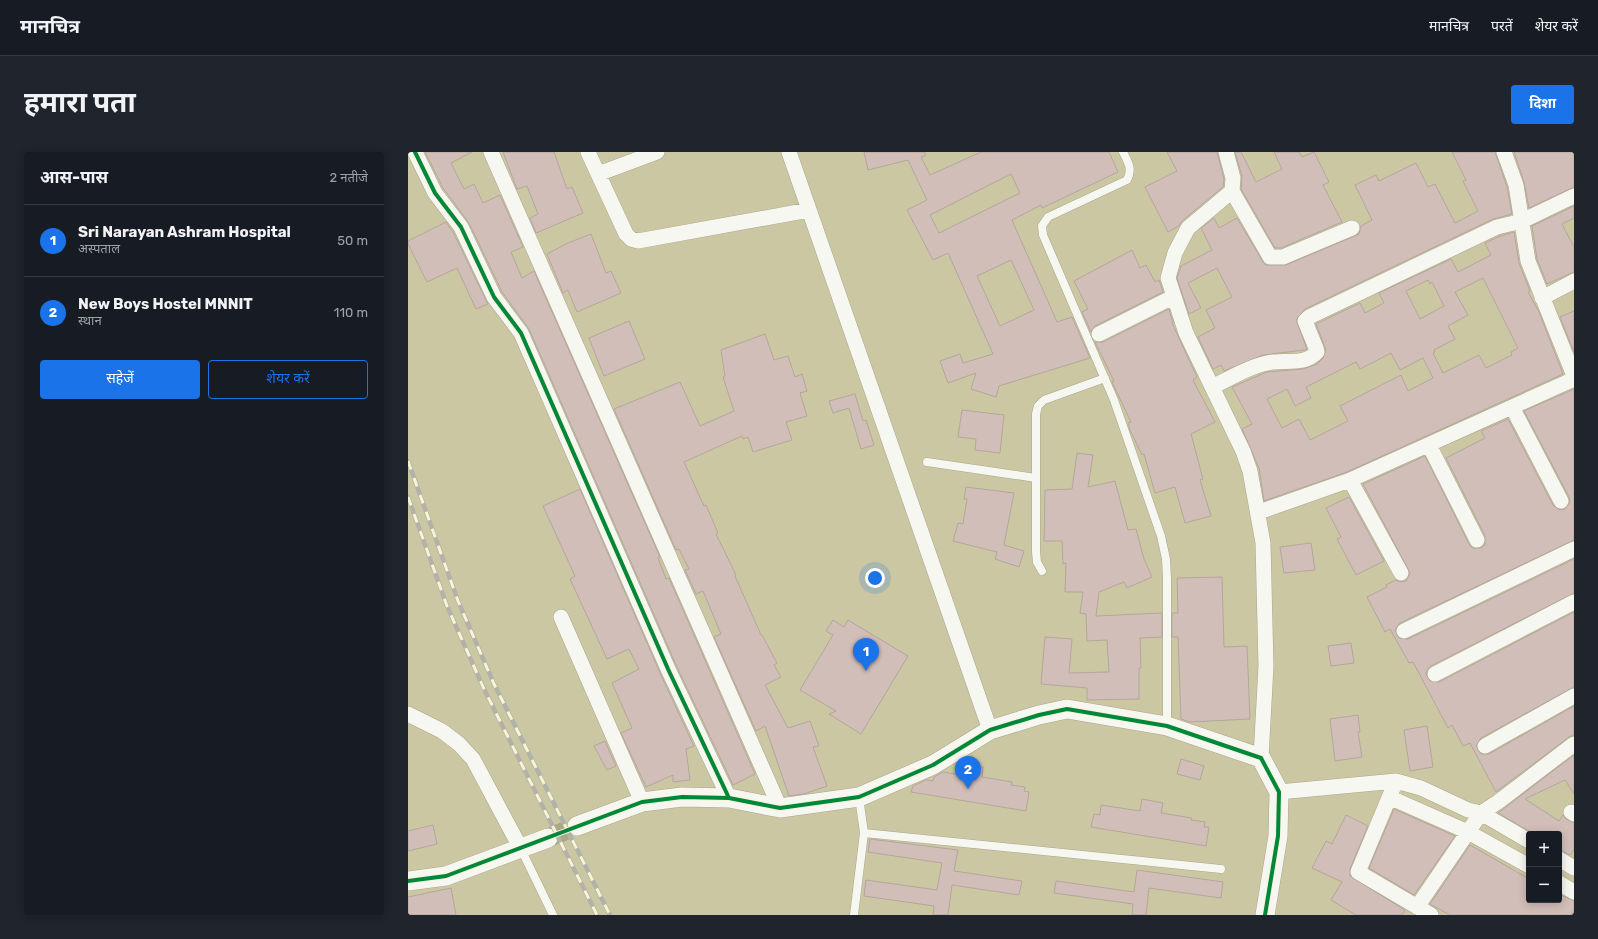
<!DOCTYPE html>
<html lang="hi">
<meta charset="utf-8">
<style>
:root{--surface:#171b24;--page:#20242c;--text:#f1f3f6;--muted:#9ea1a6;--line:#363941;--accent:#1a73e8}
body{margin:0;font-family:Rubik,"Noto Sans Devanagari",sans-serif;background:var(--page);color:var(--text)}
.controls{position:absolute;right:12px;bottom:12px;display:grid;overflow:hidden;border-radius:4px;box-shadow:0 2px 10px #0003}
.controls button{width:36px;height:36px;display:grid;place-items:center;padding:0;border:0;border-bottom:1px solid var(--line);background:var(--surface);color:var(--text);font:20px sans-serif}
.you{position:absolute;left:467px;top:426px;width:14px;height:14px;margin:-10px;border:3px solid #fff;border-radius:50%;background:#1a73e8;box-shadow:0 0 0 6px #1a73e833}
.badge{display:grid;place-items:center;width:26px;height:26px;border-radius:50%;background:var(--accent);color:#fff;font-size:13px;font-weight:700}
.pin{position:absolute;translate:-50% -33px;filter:drop-shadow(0 1px 2px #0008)}
.pin::after{content:'';position:absolute;top:21px;width:14px;height:12px;background:inherit;clip-path:polygon(0 0,100% 0,50% 100%)}
.list{margin:0;padding:0;list-style:none}
h2{display:flex;justify-content:space-between;align-items:center;height:52px;margin:0;padding:0 16px;font-size:17px}
h2 small{font-size:13px;font-weight:400;color:var(--muted)}
.list li{display:grid;grid-template-columns:26px 1fr auto;gap:12px;align-items:center;box-sizing:border-box;height:72px;padding:0 16px;border-top:1px solid var(--line)}
.list b{display:block;font-size:15px;white-space:nowrap}
.list p{margin:0;font-size:13px;white-space:nowrap;color:var(--muted)}
.list em{font-size:13px;font-style:normal;color:var(--muted)}
.actions{display:flex;gap:8px;padding:12px 16px}
.actions a{flex:1;padding:9px 0;border:1px solid var(--accent);border-radius:4px;text-align:center;font-size:14px;color:var(--accent)}
.actions .main{background:var(--accent);color:#fff}
.map{position:relative;flex:none;width:1166px;height:763px;overflow:hidden;border-radius:4px}
header{display:flex;align-items:center;gap:24px;box-sizing:border-box;height:56px;padding:0 20px;background:var(--surface);border-bottom:1px solid var(--line)}
header strong{font-size:19px}
nav{display:flex;gap:22px;margin-inline-start:auto;font-size:14px}
.intro{display:flex;align-items:center;justify-content:space-between;box-sizing:border-box;height:96px;padding:0 24px}
h1{margin:0;font-size:28px}
.button{padding:10px 18px;border-radius:4px;background:var(--accent);color:#fff;font-size:14px;font-weight:700}
main{display:flex;gap:24px;padding:0 24px}
aside{flex:1;background:var(--surface);border-radius:4px;box-shadow:0 2px 10px #0003}
.map>svg:first-child{display:block}
</style>
<header>
<strong>मानचित्र</strong>
<nav><a>मानचित्र</a><a>परतें</a><a>शेयर करें</a></nav>
</header>
<div class="intro"><h1>हमारा पता</h1><a class="button">दिशा</a></div>
<main>
<aside>
<h2>आस-पास<small>2 नतीजे</small></h2>
<ul class="list">
<li><span class="badge">1</span><div><b>Sri Narayan Ashram Hospital</b><p>अस्पताल</p></div><em>50 m</em></li>
<li><span class="badge">2</span><div><b>New Boys Hostel MNNIT</b><p>स्थान</p></div><em>110 m</em></li>
</ul>
<div class="actions"><a class="main">सहेजें</a><a>शेयर करें</a></div>
</aside>
<div class="map">
<svg width="1166" height="763" viewBox="0 0 1166 763">
<rect width="100%" height="100%" fill="#ccc7a3"/>
<path fill="#d2beb9" stroke="#b3a69c" fill-rule="evenodd" d="M 17,0 L 64,0 L 43,11 L 56,37 L 66,32 L 75,51 L 92,43 L 115,95 L 103,100 L 114,126 L 126,119 L 252,405 L 250,406 L 258,427 L 261,426 L 347,622 L 325,633 L 268,513 L 121,177 L 94,140 L 61,71 L 35,36 Z
M 95,0 L 146,0 L 159,37 L 164,35 L 175,61 L 128,81 L 122,66 L 130,62 L 119,34 L 109,37 Z
M 456,0 L 517,0 L 517,4 L 513,5 L 522,23 L 573,0 L 701,0 L 710,20 L 634,56 L 633,53 L 604,68 L 649,170 L 664,165 L 682,206 L 591,234 L 588,245 L 563,237 L 568,221 L 540,231 L 532,209 L 552,202 L 555,211 L 585,202 L 540,101 L 525,108 L 499,58 L 519,48 L 500,8 L 460,18 ZM 603,22 L 612,41 L 531,81 L 522,63 ZM 603,108 L 626,158 L 592,174 L 569,124 Z
M 759,0 L 809,0 L 816,27 L 815,35 L 774,69 L 771,74 L 760,80 L 737,35 L 769,19 Z
M 827,0 L 833,0 L 848,30 L 874,17 L 866,0 L 891,0 L 894,5 L 906,0 L 921,30 L 915,33 L 934,70 L 873,96 L 867,96 L 833,37 L 834,24 Z
M 1044,0 L 1087,0 L 1099,35 L 1104,62 L 1085,67 L 897,157 L 888,168 L 899,197 L 896,198 L 855,203 L 816,219 L 813,213 L 805,217 L 790,185 L 807,176 L 798,158 L 824,145 L 809,116 L 780,131 L 793,156 L 781,162 L 769,126 L 773,114 L 804,98 L 793,76 L 806,66 L 811,76 L 829,66 L 857,113 L 878,113 L 951,82 L 953,74 L 964,68 L 947,33 L 968,23 L 971,29 L 1008,11 L 1020,35 L 1027,32 L 1047,71 L 1070,59 L 1055,29 L 1058,28 Z
M 1106,0 L 1166,0 L 1166,35 L 1121,56 L 1116,30 Z
M 1166,54 L 1166,66 L 1154,72 L 1166,95 L 1166,120 L 1139,132 L 1129,107 L 1124,74 Z
M 38,70 L 45,80 L 80,152 L 68,157 L 49,116 L 19,130 L 0,92 L 0,89 Z
M 1106,80 L 1111,111 L 1122,139 L 1120,140 L 1131,160 L 1155,222 L 939,320 L 856,349 L 851,316 L 834,277 L 844,272 L 824,235 L 859,220 L 895,217 L 909,212 L 915,206 L 918,198 L 908,172 L 952,151 L 957,161 L 976,151 L 971,141 L 1043,107 L 1050,120 L 1083,103 L 1077,91 L 1092,84 ZM 1075,126 L 1110,196 L 1103,200 L 1104,203 L 1078,216 L 1071,203 L 1035,221 L 1025,201 L 1027,200 L 1026,198 L 1047,187 L 1040,174 L 1060,163 L 1047,140 ZM 1020,128 L 1022,132 L 1024,130 L 1036,154 L 1012,167 L 998,139 ZM 983,201 L 992,218 L 1015,206 L 1025,226 L 1000,239 L 993,223 L 932,254 L 940,269 L 902,288 L 891,267 L 874,276 L 859,247 L 879,237 L 887,254 L 903,246 L 898,235 L 948,210 L 952,217 Z
M 183,82 L 198,121 L 203,119 L 213,141 L 169,160 L 160,138 L 155,141 L 139,102 L 160,91 Z
M 724,98 L 732,116 L 738,113 L 747,130 L 751,128 L 755,140 L 687,174 L 683,180 L 674,160 L 680,157 L 666,129 Z
M 761,157 L 765,171 L 764,171 L 789,225 L 785,228 L 807,270 L 783,282 L 795,327 L 792,328 L 803,364 L 777,371 L 767,335 L 747,341 L 736,302 L 734,303 L 722,278 L 720,271 L 723,270 L 704,230 L 706,229 L 687,190 L 695,190 Z
M 1166,159 L 1166,200 L 1152,165 Z
M 221,169 L 237,207 L 196,224 L 181,186 Z
M 357,182 L 366,208 L 380,204 L 387,225 L 394,222 L 399,239 L 392,241 L 399,264 L 378,270 L 384,288 L 345,300 L 340,285 L 335,287 L 334,284 L 276,310 L 296,354 L 298,353 L 310,381 L 308,382 L 328,423 L 327,424 L 353,483 L 354,483 L 369,511 L 366,513 L 373,525 L 357,533 L 380,576 L 402,569 L 411,594 L 405,595 L 419,634 L 396,642 L 381,644 L 357,574 L 348,579 L 306,485 L 313,482 L 295,439 L 288,442 L 277,418 L 281,417 L 271,397 L 268,398 L 206,257 L 272,230 L 292,274 L 326,259 L 315,225 L 317,224 L 313,198 Z
M 1166,237 L 1166,388 L 992,471 L 987,478 L 991,486 L 1000,487 L 1166,407 L 1166,441 L 1023,514 L 1019,518 L 1018,522 L 1022,529 L 1031,530 L 1166,460 L 1166,535 L 1073,586 L 1068,594 L 1073,602 L 1081,602 L 1166,554 L 1166,583 L 1161,585 L 1088,640 L 1062,591 L 1055,594 L 1044,573 L 1040,576 L 1005,510 L 1001,511 L 982,477 L 977,480 L 959,445 L 979,435 L 978,433 L 988,428 L 992,430 L 998,429 L 1002,421 L 955,332 L 1017,304 L 1061,392 L 1064,396 L 1073,396 L 1077,393 L 1077,384 L 1038,306 L 1077,286 L 1073,279 L 1100,267 L 1145,353 L 1152,358 L 1157,357 L 1162,350 L 1161,345 L 1116,259 Z
M 447,242 L 455,269 L 458,268 L 466,293 L 453,297 L 441,256 L 425,261 L 421,249 Z
M 554,258 L 596,263 L 592,301 L 567,298 L 568,287 L 550,285 Z
M 669,301 L 685,303 L 680,335 L 707,329 L 720,378 L 728,377 L 736,407 L 744,425 L 719,436 L 716,430 L 691,440 L 688,464 L 754,461 L 754,485 L 732,486 L 733,516 L 731,516 L 731,547 L 679,548 L 679,536 L 633,532 L 637,485 L 664,487 L 661,521 L 701,520 L 699,488 L 679,489 L 678,462 L 672,461 L 675,440 L 657,440 L 658,411 L 655,412 L 654,389 L 636,389 L 637,338 L 664,337 Z
M 558,335 L 606,341 L 596,393 L 616,399 L 611,415 L 587,407 L 589,400 L 545,389 L 550,371 L 555,372 L 559,347 L 556,347 Z
M 172,337 L 252,521 L 286,594 L 278,597 L 282,628 L 265,630 L 265,623 L 238,635 L 213,581 L 224,576 L 204,531 L 231,517 L 221,497 L 199,507 L 162,427 L 167,424 L 135,354 Z
M 941,345 L 976,409 L 948,423 L 929,387 L 933,385 L 918,356 Z
M 903,391 L 907,418 L 876,421 L 872,395 Z
M 814,425 L 816,495 L 839,494 L 842,567 L 782,570 L 773,567 L 770,485 L 764,485 L 764,461 L 770,461 L 769,426 Z
M 425,468 L 436,475 L 440,468 L 500,504 L 453,582 L 421,562 L 428,559 L 392,538 L 425,483 L 418,479 Z
M 943,491 L 946,511 L 923,514 L 920,494 Z
M 950,563 L 952,580 L 950,580 L 954,605 L 927,609 L 922,567 Z
M 1019,574 L 1025,615 L 1002,619 L 996,578 Z
M 197,589 L 208,614 L 199,618 L 186,594 Z
M 1166,603 L 1166,642 L 1157,628 L 1117,647 L 1151,669 L 1155,663 L 1158,667 L 1166,671 L 1166,698 L 1162,703 L 1151,698 L 1151,682 L 1126,682 L 1090,661 Z
M 773,607 L 796,614 L 792,628 L 769,622 Z
M 554,612 L 575,615 L 574,625 L 604,630 L 603,633 L 617,635 L 616,639 L 621,640 L 618,659 L 503,640 L 505,634 L 518,628 L 525,629 L 526,625 L 535,620 L 552,623 Z
M 734,647 L 755,651 L 753,661 L 784,666 L 783,668 L 797,670 L 796,675 L 801,675 L 798,694 L 683,675 L 686,662 L 692,663 L 693,653 L 732,659 Z
M 986,657 L 1047,684 L 1006,743 L 961,716 Z
M 938,663 L 960,674 L 942,717 L 942,724 L 997,758 L 994,763 L 948,763 L 923,748 L 934,730 L 904,716 L 918,689 L 924,692 Z
M 25,673 L 29,692 L 0,699 L 0,679 Z
M 462,687 L 550,698 L 546,719 L 614,729 L 611,743 L 544,733 L 540,763 L 525,763 L 526,754 L 456,744 L 458,728 L 529,738 L 534,711 L 460,700 Z
M 1062,693 L 1121,727 L 1121,748 L 1151,748 L 1151,742 L 1166,749 L 1166,758 L 1163,763 L 1042,763 L 1022,752 Z
M 729,718 L 815,730 L 813,746 L 741,736 L 738,763 L 724,763 L 725,752 L 646,741 L 648,729 L 726,740 Z
M 43,736 L 48,763 L 0,763 L 0,745 Z"/>
<g fill="none" stroke-linecap="round" stroke-linejoin="round">
<path stroke="#aba684" stroke-width="19" stroke-dasharray="19 10" stroke-linecap="butt" d="M 140,686 L 169,674"/>
<defs>
<path id="service" d="M 715,0 C 720,10 725,17 719,28 L 640,65 L 634,74 L 635,83 L 706,248 L 753,384 L 758,407 L 759,426 L 759,574
M 519,310 L 628,326
M 634,419 L 629,410 L 628,400 L 628,262 L 630,254 L 636,248 L 697,226
M 456,681 L 813,717
M 113,697 L 145,763
M 446,763 L 456,681 L 451,645"/>
<path id="minor" d="M 7,0 L 27,41 L 53,75 L 86,145 L 113,181 L 260,517 L 321,646
M 83,0 L 372,656
M 180,0 L 218,82 L 223,87 L 230,89 L 401,58
M 381,0 L 582,578
M 818,0 L 825,26 L 824,39 L 780,76 L 767,101 L 760,126 L 778,181 L 835,299 L 842,319 L 855,391 L 858,514 L 853,606
M 1096,0 L 1108,33 L 1120,109 L 1166,224
M 190,22 L 249,0
M 824,39 L 862,105 L 875,105 L 944,76
M 1134,146 L 1166,129
M 691,182 L 765,145
M 804,235 C 823,226 843,213 865,210 C 879,208 898,213 909,200 L 908,196 L 897,169 L 901,165 L 1089,75 L 1114,69 L 1166,44
M 1104,255 L 1153,349
M 1021,293 L 1069,388
M 942,328 L 993,421
M 851,360 L 942,328 L 1166,227
M 153,465 L 234,650
M 996,479 L 1166,397
M 1027,522 L 1166,450
M 0,562 L 34,579 L 51,592 L 65,607 L 113,697
M 1077,594 L 1166,544
M 988,629 L 950,720 L 1023,763
M 871,640 L 988,629 L 1013,636 L 1060,658 L 1073,661 L 1090,650 L 1166,592
M 983,646 L 1060,680 L 1121,714
M 1163,660 L 1166,662
M 1151,707 L 1166,716
M 1151,731 L 1166,740
M 1009,755 L 1073,661 L 1121,689"/>
<path id="tertiary" d="M 169,674 L 234,650 L 274,645 L 321,646 L 372,656 L 451,645 L 525,613 L 582,578 L 631,563 L 659,557 L 759,574 L 853,606 L 871,640 L 870,684 L 857,763
M 0,729 L 38,724 L 140,686"/>
</defs>
<use href="#service" stroke="#aaa689" stroke-width="9"/>
<use href="#minor" stroke="#aaa689" stroke-width="16"/>
<use href="#tertiary" stroke="#aaa689" stroke-width="20"/>
<use href="#service" stroke="#f7f7f1" stroke-width="8"/>
<use href="#minor" stroke="#f7f7f1" stroke-width="15"/>
<use href="#tertiary" stroke="#f7f7f1" stroke-width="19"/>
<defs>
<path id="rail" d="M 0,309 L 50,449 L 86,532 L 202,763
M 0,345 L 39,454 L 76,537 L 189,763"/>
</defs>
<use href="#rail" stroke="#b3b2a9" stroke-width="4.5"/>
<use href="#rail" stroke="#f8f4d3" stroke-width="3" stroke-dasharray="9" stroke-linecap="butt"/>
<defs>
<path id="cycleway" d="M 7,0 L 27,41 L 53,75 L 86,145 L 113,181 L 260,517 L 321,646
M 0,729 L 38,724 L 234,650 L 274,645 L 321,646 L 372,656 L 451,645 L 525,613 L 582,578 L 631,563 L 659,557 L 759,574 L 853,606 L 871,640 L 870,684 L 857,763"/>
</defs>
<use href="#cycleway" stroke="#f8f4d3" stroke-width="6"/>
<use href="#cycleway" stroke="#00873e" stroke-width="4"/>
</g>
</svg>
<div class="controls">
<button>+</button>
<button>−</button>
</div>
<div class="you"></div>
<div class="pin badge" style="left:458px;top:519px">1</div>
<div class="pin badge" style="left:560px;top:637px">2</div>
</div>
</main>
